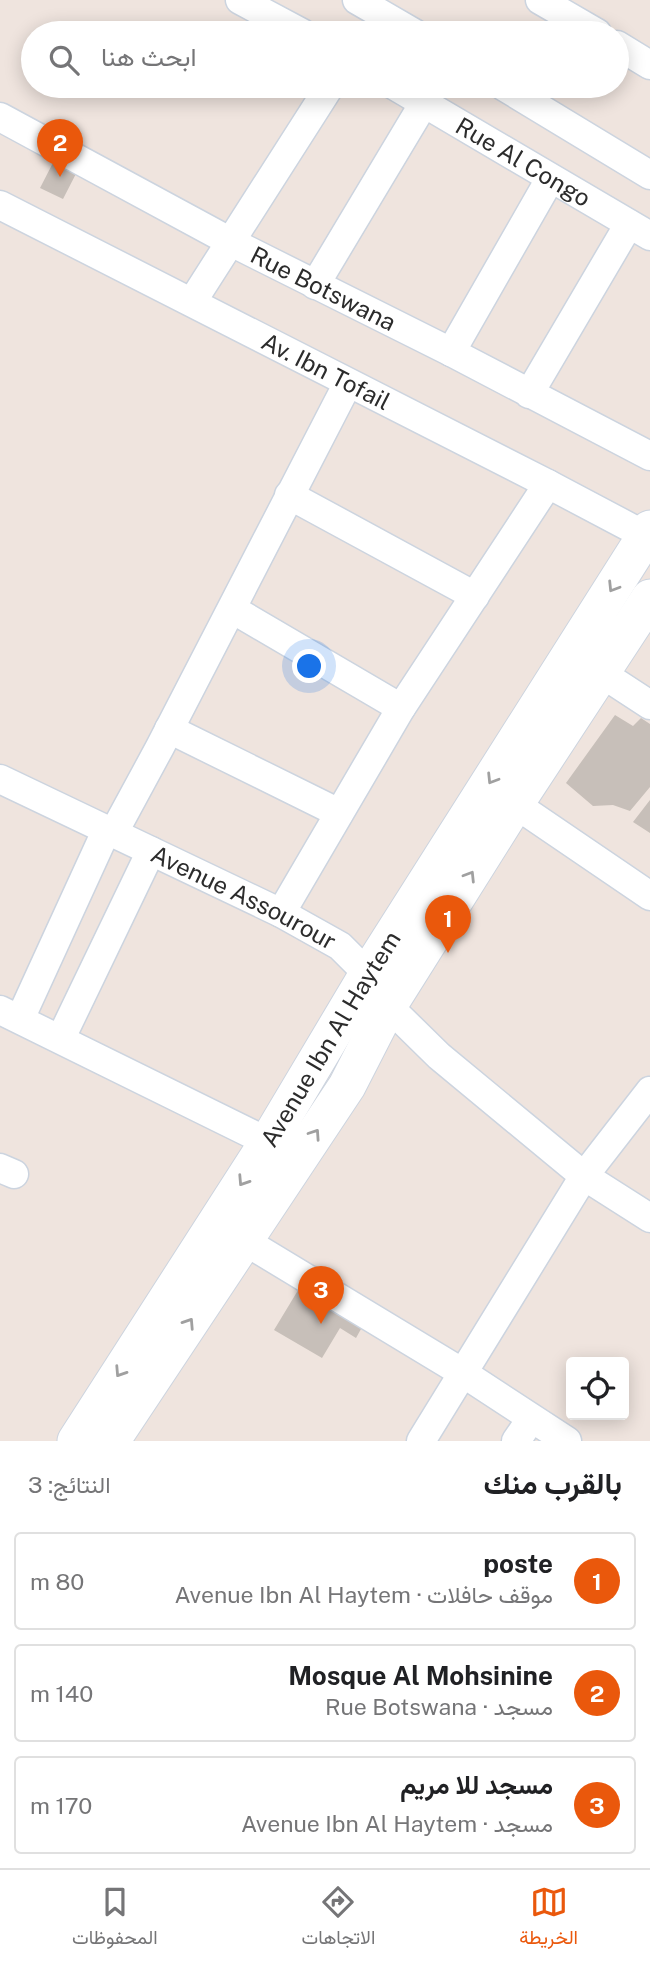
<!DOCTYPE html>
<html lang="ar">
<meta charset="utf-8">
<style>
:root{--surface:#fff;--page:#f2f2f2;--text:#202124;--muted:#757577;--line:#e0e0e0;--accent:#ea580c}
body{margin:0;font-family:"Public Sans",Vazirmatn,sans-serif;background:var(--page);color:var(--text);direction:rtl}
.controls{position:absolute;right:21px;bottom:21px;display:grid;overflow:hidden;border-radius:7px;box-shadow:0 4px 18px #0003}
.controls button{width:63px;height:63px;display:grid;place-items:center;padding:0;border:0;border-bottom:2px solid var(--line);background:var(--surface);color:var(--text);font:35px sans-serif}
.you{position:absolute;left:310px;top:667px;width:24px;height:24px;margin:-18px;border:5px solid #fff;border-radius:50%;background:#1a73e8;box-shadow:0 0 0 10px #1a73e833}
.badge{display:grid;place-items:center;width:46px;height:46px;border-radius:50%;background:var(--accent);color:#fff;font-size:23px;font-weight:700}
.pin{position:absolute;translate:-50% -58px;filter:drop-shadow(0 2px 4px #0008)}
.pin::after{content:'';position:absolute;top:37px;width:24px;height:21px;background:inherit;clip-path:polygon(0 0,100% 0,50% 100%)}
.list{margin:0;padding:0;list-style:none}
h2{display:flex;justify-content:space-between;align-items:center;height:91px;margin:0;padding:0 28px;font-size:30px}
h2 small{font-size:23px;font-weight:400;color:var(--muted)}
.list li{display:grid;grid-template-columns:46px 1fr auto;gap:21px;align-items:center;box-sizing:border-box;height:98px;margin:0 14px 14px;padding:0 14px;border:2px solid var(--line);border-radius:7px}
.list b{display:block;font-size:26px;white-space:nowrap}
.list p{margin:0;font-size:23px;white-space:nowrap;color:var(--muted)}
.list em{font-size:23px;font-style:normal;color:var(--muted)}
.icon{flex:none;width:38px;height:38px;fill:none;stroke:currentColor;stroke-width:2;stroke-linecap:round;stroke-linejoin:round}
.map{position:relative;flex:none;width:650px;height:1441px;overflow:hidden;direction:ltr}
.search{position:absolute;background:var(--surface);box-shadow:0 4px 18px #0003;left:21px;right:21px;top:21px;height:77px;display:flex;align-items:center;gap:18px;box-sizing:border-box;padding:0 24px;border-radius:38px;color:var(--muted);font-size:26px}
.sheet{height:427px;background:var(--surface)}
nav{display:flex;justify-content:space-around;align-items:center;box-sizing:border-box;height:98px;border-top:2px solid var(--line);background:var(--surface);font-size:19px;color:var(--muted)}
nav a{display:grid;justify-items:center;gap:4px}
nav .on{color:var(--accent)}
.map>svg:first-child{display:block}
</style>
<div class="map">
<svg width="650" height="1441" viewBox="0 0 650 1441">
<rect width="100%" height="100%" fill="#efe4de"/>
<path fill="#c7bfb9" d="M 57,155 L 80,166 L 63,199 L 40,188 Z
M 615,715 L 633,726 L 641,718 L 650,724 L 650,787 L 630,811 L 613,805 L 593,806 L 566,783 Z
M 650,800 L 650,833 L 633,822 Z
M 303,1282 L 366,1320 L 356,1338 L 340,1328 L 322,1358 L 274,1330 Z"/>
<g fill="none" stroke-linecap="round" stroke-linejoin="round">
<defs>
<g id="minor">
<path d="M 240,0 L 302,33"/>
<path d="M 357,0 L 414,33"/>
<path d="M 540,0 L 597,33"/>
<path d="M 617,45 L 650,65"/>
<path id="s1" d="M 395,86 L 650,236"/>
<path d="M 503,86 L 650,175"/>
<path id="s2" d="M 0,117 L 231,242 L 451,352 L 650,456"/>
<path id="s3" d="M 0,205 L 548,484 L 650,538"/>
<path d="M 315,285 L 424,103"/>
<path d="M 192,302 L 330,86"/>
<path d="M 451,352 L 550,179"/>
<path d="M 529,394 L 629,224"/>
<path d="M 289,495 L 475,596"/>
<path d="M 232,609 L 401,708"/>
<path d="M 601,673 L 650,705"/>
<path d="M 169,729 L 339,813"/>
<path id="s4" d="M 0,779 L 281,913 L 340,946 L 368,974 L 388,1006 L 439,1056 L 584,1176 L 650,1218"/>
<path d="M 515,804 L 650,896"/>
<path d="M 114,832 L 160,747 L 348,383"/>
<path d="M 281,913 L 401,708 L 548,484"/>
<path d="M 0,1010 L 268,1142"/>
<path d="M 20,1019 L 107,829"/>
<path d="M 61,1038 L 151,851"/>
<path d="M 0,1168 L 14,1174"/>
<path d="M 243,1240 L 463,1373 L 567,1441"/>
<path d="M 421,1441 L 584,1176 L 650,1091"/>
<path d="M 516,1441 L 531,1419"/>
</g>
<g id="tertiary">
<path id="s5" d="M 76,1441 L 268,1142 L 368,974 L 650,529"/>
<path d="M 111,1441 L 347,1086 L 388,1006 L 515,804 L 650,598"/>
</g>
</defs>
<use href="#minor" stroke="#ccd4df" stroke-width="31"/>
<use href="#tertiary" stroke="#ccd4df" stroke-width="39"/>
<use href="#minor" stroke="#fff" stroke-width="28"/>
<use href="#tertiary" stroke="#fff" stroke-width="37"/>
</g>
<defs><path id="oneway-chevron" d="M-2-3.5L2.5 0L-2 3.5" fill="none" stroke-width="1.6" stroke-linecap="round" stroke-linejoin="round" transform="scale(1.75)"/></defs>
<g stroke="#a0a0a0">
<use href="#oneway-chevron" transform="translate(613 587) rotate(122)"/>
<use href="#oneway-chevron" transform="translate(492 779) rotate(122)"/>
<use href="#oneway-chevron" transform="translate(470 876) rotate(-58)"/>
<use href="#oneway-chevron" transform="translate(315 1134) rotate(-56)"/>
<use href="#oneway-chevron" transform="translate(243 1181) rotate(123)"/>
<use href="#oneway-chevron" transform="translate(189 1323) rotate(-57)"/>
<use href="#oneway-chevron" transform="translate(120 1372) rotate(123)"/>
</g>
<g text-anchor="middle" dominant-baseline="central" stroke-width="5" stroke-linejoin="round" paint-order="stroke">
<g font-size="24" fill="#2c2c2c" stroke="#fff">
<text stroke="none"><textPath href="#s1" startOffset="149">Rue Al Congo</textPath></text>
<text stroke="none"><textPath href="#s2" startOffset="366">Rue Botswana</textPath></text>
<text stroke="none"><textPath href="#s3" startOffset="366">Av. Ibn Tofail</textPath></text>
<text stroke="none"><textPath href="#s4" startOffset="271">Avenue Assourour</textPath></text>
<text stroke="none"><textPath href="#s5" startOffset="476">Avenue Ibn Al Haytem</textPath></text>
</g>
</g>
</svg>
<div class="controls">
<button><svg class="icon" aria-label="locate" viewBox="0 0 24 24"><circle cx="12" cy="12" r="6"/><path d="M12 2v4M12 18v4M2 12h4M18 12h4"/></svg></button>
</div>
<div class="you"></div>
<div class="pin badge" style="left:448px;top:953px">1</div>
<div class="pin badge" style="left:60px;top:177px">2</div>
<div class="pin badge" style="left:321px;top:1324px">3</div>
<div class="search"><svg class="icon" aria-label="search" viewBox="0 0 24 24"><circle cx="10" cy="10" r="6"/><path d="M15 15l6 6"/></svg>ابحث هنا</div>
</div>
<section class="sheet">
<h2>بالقرب منك<small>النتائج: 3</small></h2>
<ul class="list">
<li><span class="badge">1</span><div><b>poste</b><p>موقف حافلات · Avenue Ibn Al Haytem</p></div><em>80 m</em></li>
<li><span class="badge">2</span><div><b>Mosque Al Mohsinine</b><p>مسجد · Rue Botswana</p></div><em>140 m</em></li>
<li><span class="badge">3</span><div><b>مسجد للا مريم</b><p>مسجد · Avenue Ibn Al Haytem</p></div><em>170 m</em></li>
</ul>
</section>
<nav>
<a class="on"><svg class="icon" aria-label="map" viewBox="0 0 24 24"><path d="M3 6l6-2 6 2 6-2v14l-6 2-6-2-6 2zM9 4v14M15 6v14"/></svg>الخريطة</a>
<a><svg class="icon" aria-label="directions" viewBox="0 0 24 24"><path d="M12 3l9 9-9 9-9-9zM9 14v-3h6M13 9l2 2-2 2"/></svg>الاتجاهات</a>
<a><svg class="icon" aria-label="saved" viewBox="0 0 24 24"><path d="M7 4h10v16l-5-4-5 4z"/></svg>المحفوظات</a>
</nav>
